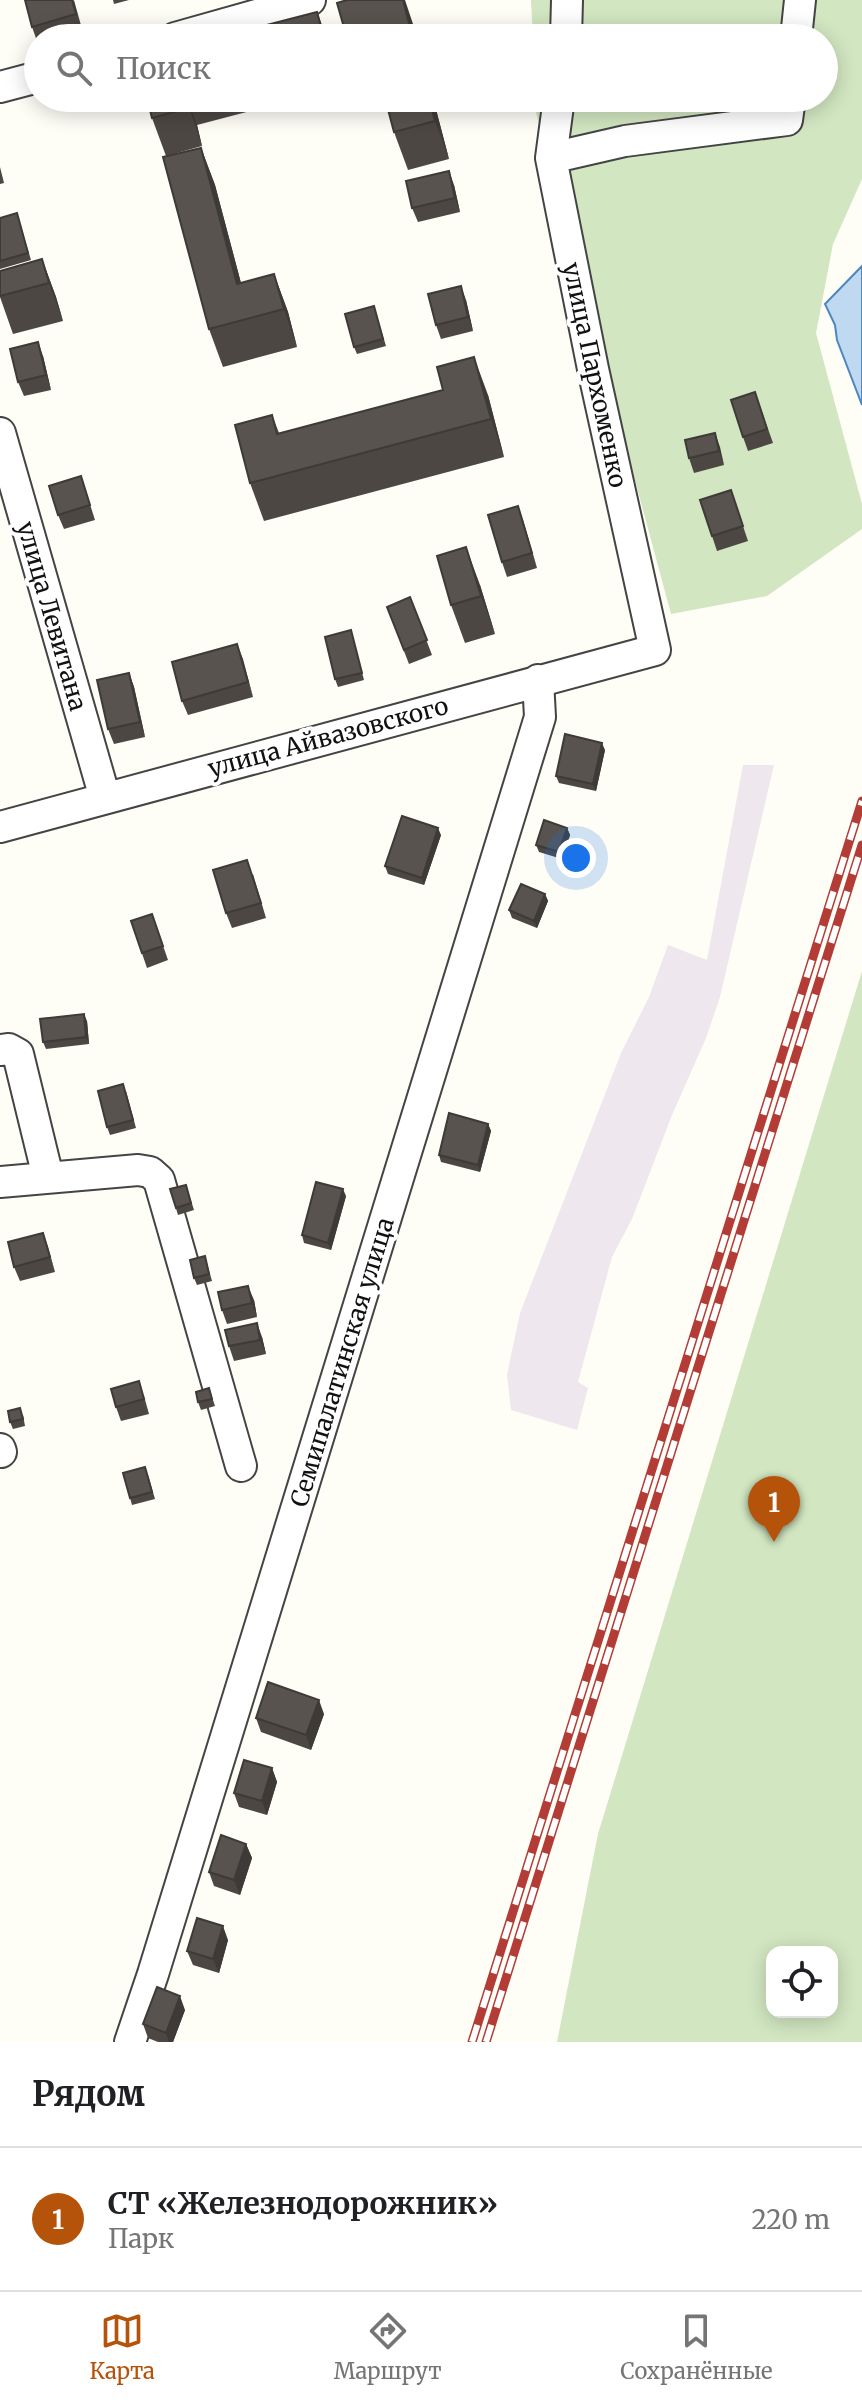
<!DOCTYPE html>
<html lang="ru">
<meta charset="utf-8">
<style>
:root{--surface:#fff;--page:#f2f2f2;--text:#202124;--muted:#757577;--line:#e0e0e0;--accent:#b45309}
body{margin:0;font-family:Merriweather,serif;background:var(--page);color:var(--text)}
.controls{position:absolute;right:24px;bottom:24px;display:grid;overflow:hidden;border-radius:16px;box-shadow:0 4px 20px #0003}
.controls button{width:72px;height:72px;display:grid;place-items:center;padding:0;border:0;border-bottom:2px solid var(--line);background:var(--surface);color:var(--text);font:40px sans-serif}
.you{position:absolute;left:576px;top:858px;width:28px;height:28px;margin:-20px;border:6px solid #fff;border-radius:50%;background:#1a73e8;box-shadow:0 0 0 12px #1a73e833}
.badge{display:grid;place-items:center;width:52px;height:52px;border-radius:50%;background:var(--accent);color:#fff;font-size:26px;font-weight:700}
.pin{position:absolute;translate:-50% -66px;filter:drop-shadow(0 2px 4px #0008)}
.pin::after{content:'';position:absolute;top:42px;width:28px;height:24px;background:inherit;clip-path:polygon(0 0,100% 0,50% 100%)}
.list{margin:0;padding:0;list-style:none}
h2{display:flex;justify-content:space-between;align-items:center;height:104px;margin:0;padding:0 32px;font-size:34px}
h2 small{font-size:26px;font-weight:400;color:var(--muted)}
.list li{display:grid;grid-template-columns:52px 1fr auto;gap:24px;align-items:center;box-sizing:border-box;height:144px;padding:0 32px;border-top:2px solid var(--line)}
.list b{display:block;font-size:30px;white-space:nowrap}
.list p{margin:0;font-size:26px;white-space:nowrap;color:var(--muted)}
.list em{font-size:26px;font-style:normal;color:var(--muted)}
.icon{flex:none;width:44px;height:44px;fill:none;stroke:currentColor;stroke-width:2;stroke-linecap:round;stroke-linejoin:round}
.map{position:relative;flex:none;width:862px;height:2042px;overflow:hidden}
.search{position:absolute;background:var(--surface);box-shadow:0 4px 20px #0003;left:24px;right:24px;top:24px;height:88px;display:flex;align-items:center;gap:20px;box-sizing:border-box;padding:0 28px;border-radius:44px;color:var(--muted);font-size:30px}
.sheet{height:248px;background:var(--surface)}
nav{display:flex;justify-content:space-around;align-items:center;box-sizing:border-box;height:112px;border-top:2px solid var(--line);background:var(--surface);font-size:22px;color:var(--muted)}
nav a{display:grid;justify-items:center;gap:4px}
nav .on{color:var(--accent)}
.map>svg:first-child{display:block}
</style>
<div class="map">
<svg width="862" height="2042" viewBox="0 0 862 2042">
<rect width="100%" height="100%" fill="#fefdf6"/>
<path fill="#eee7ee" d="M 743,765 L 774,765 L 720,997 L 706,1038 L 672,1115 L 632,1219 L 612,1257 L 578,1382 L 588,1388 L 577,1430 L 511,1410 L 507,1375 L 520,1313 L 621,1053 L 649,997 L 668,945 L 707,960 Z"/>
<path fill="#d1e6c1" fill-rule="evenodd" d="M 531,0 L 862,0 L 862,179 L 833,244 L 816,333 L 862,504 L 862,529 L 767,596 L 671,614 L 535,109 L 534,98 L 824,98 L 824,38 L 533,38 Z
M 862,971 L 862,2042 L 557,2042 L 598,1834 ZM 772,1952 L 832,1952 L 832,2012 L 772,2012 Z"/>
<path fill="#bfd9f1" stroke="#4d87c0" stroke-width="2" d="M 862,266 L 862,405 L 837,340 L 835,325 L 825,304 Z"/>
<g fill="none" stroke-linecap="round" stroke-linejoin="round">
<defs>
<path id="minor" d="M 175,38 L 310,0
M 566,38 L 567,0
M 796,38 L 800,0
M 0,87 L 38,77
M 551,158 L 625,141 L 787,120 L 790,98
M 0,433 L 105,798
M 0,827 L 655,650 L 593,369 L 551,158 L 559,98
M 0,1050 L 9,1049 L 18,1054 L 48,1177
M 0,1182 L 138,1170 L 150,1172 L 159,1180 L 241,1466
M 0,1449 L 1,1452
M 130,2042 L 153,1974 L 540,717 L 538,680"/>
</defs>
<use href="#minor" stroke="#444" stroke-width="34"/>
<use href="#minor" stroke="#fff" stroke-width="30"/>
<defs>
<path id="rail" d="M 472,2042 L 862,801
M 486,2042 L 862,845"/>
</defs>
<use href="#rail" stroke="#b43c36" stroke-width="9"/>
<use href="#rail" stroke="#fff" stroke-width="6" stroke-dasharray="18" stroke-linecap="butt"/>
</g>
<path fill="#4c4743" d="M 74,0 L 82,29 L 48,38 L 38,38 L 37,41 L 32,27 Z
M 113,0 L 129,0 L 114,4 Z
M 147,98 L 299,98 L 197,125 L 202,146 L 166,156 L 152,118 Z
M 385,98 L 433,98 L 449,159 L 408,170 L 394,132 Z
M 201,148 L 215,185 L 241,283 L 274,274 L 288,312 L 297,347 L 223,367 L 209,329 Z
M 0,167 L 4,183 L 0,184 Z
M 454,185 L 460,212 L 418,222 L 412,208 Z
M 17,213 L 31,260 L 0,269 L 0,218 Z
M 42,259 L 56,297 L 63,321 L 13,334 L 0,297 L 0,271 Z
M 466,300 L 473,331 L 441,339 L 436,325 Z
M 376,313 L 386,346 L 357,354 L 354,347 Z
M 43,356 L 51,390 L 24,396 L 18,382 Z
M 755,392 L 773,443 L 748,451 L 743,437 Z
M 488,395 L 504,457 L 264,521 L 250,483 L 272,415 L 279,433 Z
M 715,433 L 724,465 L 694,473 L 689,458 Z
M 81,476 L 95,520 L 64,529 L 58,515 Z
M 731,490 L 748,541 L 717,551 L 700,500 Z
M 518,506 L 537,568 L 507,577 L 502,562 Z
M 480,585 L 495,634 L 465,643 L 451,605 Z
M 410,597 L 432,655 L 409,664 L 387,607 Z
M 351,630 L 364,680 L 338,687 L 335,679 Z
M 237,644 L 253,697 L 188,715 L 182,701 Z
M 129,673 L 134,687 L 145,737 L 114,744 L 108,729 Z
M 605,750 L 596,791 L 559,783 L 556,776 Z
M 567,828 L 570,835 L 562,859 L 539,852 L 536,845 Z
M 441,835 L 424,885 L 388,874 L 385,866 Z
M 253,874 L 266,918 L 232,928 L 226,913 Z
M 545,894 L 548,901 L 537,928 L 512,918 L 509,910 Z
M 152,914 L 168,960 L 147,968 L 131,921 Z
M 87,1021 L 89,1044 L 46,1049 L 43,1042 Z
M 126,1091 L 136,1128 L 110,1135 L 107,1127 Z
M 488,1124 L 491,1131 L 480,1172 L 441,1162 L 439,1155 Z
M 186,1185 L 194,1210 L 178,1215 L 170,1189 Z
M 346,1196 L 331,1250 L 304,1243 L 302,1235 Z
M 43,1233 L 55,1272 L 20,1281 L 14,1267 Z
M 205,1256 L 212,1281 L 197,1285 L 194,1278 Z
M 254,1300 L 257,1317 L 227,1324 L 222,1310 Z
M 262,1337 L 266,1354 L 234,1361 L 229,1346 Z
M 209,1388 L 215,1406 L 201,1410 L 198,1402 Z
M 144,1396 L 149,1414 L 121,1421 L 116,1407 Z
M 23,1415 L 25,1426 L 13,1429 L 10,1422 Z
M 148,1475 L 155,1499 L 132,1505 L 130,1498 Z
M 324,1714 L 311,1750 L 261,1732 L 256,1718 Z
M 272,1768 L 277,1782 L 267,1815 L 239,1807 L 234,1793 Z
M 246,1844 L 252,1858 L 240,1895 L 214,1886 L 209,1872 Z
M 228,1940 L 219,1973 L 193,1965 L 187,1951 Z
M 185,2010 L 173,2042 L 158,2042 L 148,2038 L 143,2024 Z"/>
<path fill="#3e3a37" d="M 403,0 L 405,0 L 413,24 L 417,38 L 413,38 Z
M 317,12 L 327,38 L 324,38 Z
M 186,98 L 187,98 L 197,125 L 202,146 Z
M 429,98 L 433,98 L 449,159 L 435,121 Z
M 201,148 L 215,185 L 251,321 L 237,284 Z
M 449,171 L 454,185 L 460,212 L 455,198 Z
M 42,259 L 56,297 L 63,321 L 49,283 Z
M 274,274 L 288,312 L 297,347 L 284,309 Z
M 461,286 L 466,300 L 473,331 L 468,317 Z
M 38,342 L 43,356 L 51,390 L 46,375 Z
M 474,357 L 488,395 L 504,457 L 491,419 Z
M 715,433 L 720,447 L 724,465 L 719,451 Z
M 518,506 L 523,520 L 537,568 L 532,553 Z
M 466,547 L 480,585 L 495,634 L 481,596 Z
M 237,644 L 243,659 L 253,697 L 248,682 Z
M 129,673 L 134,687 L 145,737 L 140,722 Z
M 602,743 L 605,750 L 596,791 L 593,784 Z
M 438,828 L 441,835 L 424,885 L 422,878 Z
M 567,828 L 570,835 L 562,859 L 559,852 Z
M 545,894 L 548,901 L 537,928 L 534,921 Z
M 84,1014 L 87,1021 L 89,1044 L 86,1037 Z
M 488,1124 L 491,1131 L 480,1172 L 478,1165 Z
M 343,1189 L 346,1196 L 331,1250 L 328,1243 Z
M 43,1233 L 48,1247 L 55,1272 L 50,1257 Z
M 248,1286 L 254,1300 L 257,1317 L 252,1303 Z
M 257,1323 L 262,1337 L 266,1354 L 260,1340 Z
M 319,1700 L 324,1714 L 311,1750 L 306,1735 Z
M 272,1768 L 277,1782 L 267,1815 L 262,1801 Z
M 246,1844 L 252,1858 L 240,1895 L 234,1880 Z
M 223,1926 L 228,1940 L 219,1973 L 213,1959 Z
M 180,1996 L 185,2010 L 173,2042 L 169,2042 L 166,2033 Z"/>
<path fill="#58534e" stroke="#3e3a37" stroke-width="2" d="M 25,0 L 72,0 L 76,14 L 32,27 Z
M 347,0 L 403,0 L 413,38 L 369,38 L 369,36 L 361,38 L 347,38 L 337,3 Z
M 317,12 L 324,38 L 216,38 Z
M 147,98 L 186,98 L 188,108 L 152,118 Z
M 385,98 L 429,98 L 435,121 L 394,132 Z
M 201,148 L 237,284 L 274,274 L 284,309 L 209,329 L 163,157 Z
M 449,171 L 455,198 L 412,208 L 406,181 Z
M 17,213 L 28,253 L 0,261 L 0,218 Z
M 42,259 L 49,283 L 0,296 L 0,271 Z
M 461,286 L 468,317 L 436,325 L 428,294 Z
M 374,306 L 383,339 L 354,347 L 345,314 Z
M 38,342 L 46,375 L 18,382 L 10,349 Z
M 474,357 L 491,419 L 250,483 L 235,425 L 272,415 L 277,434 L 443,390 L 437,367 Z
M 755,392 L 767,429 L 743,437 L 731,400 Z
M 715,433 L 719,451 L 689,458 L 685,440 Z
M 81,476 L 90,505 L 58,515 L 49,486 Z
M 731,490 L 743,526 L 712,536 L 700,500 Z
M 518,506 L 532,553 L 502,562 L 488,515 Z
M 466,547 L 481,596 L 451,605 L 437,556 Z
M 410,597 L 427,640 L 404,650 L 387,607 Z
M 351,630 L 362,673 L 335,679 L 325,637 Z
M 237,644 L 248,682 L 182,701 L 172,662 Z
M 129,673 L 140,722 L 108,729 L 97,680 Z
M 565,734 L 602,743 L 593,784 L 556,776 Z
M 402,816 L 438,828 L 422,878 L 385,866 Z
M 544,820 L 567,828 L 559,852 L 536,845 Z
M 247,860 L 261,903 L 226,913 L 213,870 Z
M 521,884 L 545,894 L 534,921 L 509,910 Z
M 152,914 L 163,946 L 142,953 L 131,921 Z
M 84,1014 L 86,1037 L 43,1042 L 40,1019 Z
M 123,1084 L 133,1120 L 107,1127 L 98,1091 Z
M 449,1113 L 488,1124 L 478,1165 L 439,1155 Z
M 316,1182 L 343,1189 L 328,1243 L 302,1235 Z
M 186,1185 L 191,1203 L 176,1208 L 170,1189 Z
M 43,1233 L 50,1257 L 14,1267 L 8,1242 Z
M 205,1256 L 209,1274 L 194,1278 L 190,1260 Z
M 248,1286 L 252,1303 L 222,1310 L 218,1292 Z
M 257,1323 L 260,1340 L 229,1346 L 225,1330 Z
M 139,1381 L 144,1399 L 116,1407 L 111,1389 Z
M 209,1388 L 212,1399 L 198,1402 L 196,1392 Z
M 20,1408 L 23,1419 L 10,1422 L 8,1411 Z
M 145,1467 L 152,1492 L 130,1498 L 123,1473 Z
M 268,1682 L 319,1700 L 306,1735 L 256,1718 Z
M 244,1760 L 272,1768 L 262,1801 L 234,1793 Z
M 221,1835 L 246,1844 L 234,1880 L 209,1872 Z
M 197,1918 L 223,1926 L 213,1959 L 187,1951 Z
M 157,1987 L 180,1996 L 166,2033 L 143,2024 Z"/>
<g text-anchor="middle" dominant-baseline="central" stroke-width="8" stroke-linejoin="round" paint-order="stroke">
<g font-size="24" fill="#111" stroke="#fff">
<text transform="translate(595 375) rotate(78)">улица Пархоменко</text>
<text transform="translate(52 616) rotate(74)">улица Левитана</text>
<text transform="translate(328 737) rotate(-15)">улица Айвазовского</text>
<text transform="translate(342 1362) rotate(-73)">Семипалатинская улица</text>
</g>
</g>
</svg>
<div class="controls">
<button><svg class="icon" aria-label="locate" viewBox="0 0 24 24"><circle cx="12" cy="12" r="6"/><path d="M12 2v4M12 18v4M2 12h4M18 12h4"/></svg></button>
</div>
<div class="you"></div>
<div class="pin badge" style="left:774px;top:1542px">1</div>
<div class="search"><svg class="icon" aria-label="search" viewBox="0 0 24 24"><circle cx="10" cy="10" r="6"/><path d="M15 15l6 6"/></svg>Поиск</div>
</div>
<section class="sheet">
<h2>Рядом<small></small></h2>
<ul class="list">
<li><span class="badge">1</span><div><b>СТ «Железнодорожник»</b><p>Парк</p></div><em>220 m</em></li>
</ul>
</section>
<nav>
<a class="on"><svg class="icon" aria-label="map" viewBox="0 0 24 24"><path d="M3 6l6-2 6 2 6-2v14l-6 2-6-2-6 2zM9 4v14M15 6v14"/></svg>Карта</a>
<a><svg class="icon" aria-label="directions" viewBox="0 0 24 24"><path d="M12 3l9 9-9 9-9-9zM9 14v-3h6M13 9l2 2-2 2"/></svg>Маршрут</a>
<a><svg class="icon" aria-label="saved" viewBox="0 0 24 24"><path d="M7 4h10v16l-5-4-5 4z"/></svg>Сохранённые</a>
</nav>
